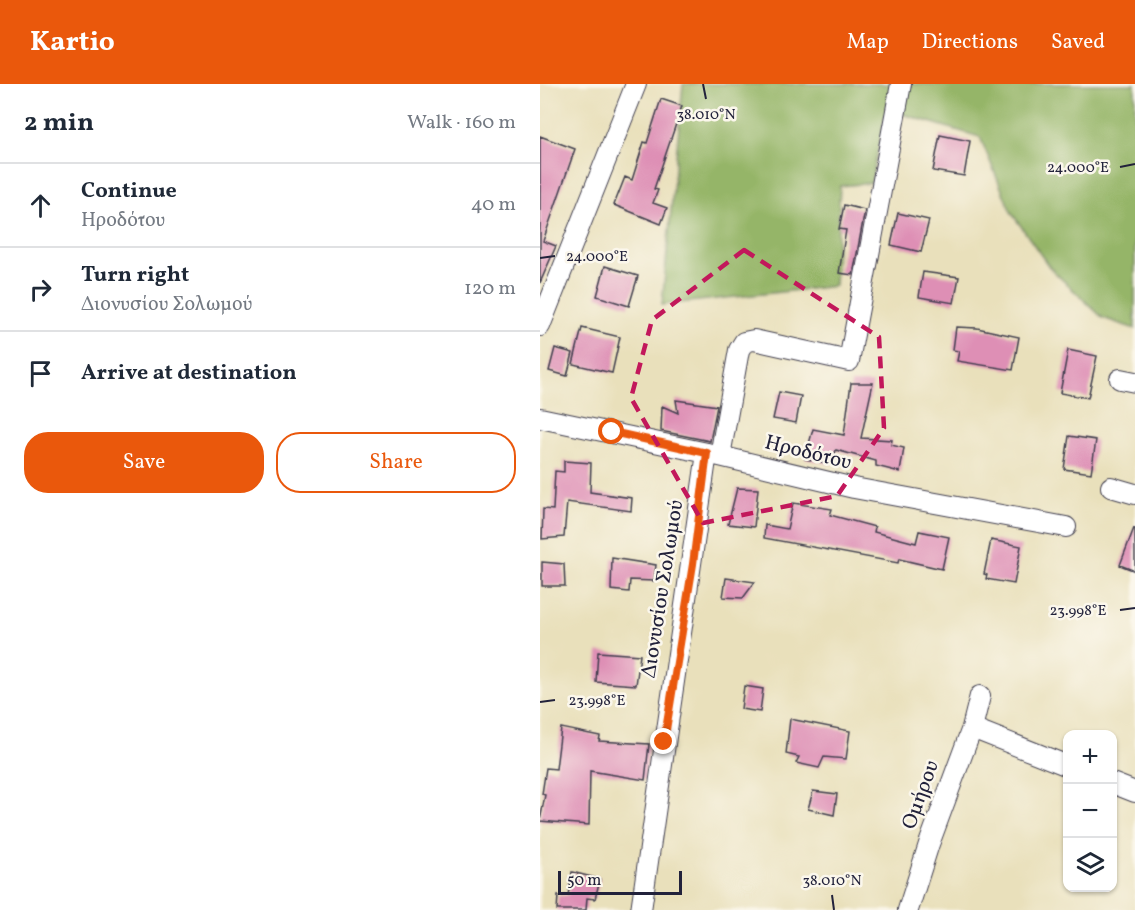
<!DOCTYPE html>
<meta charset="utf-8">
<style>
:root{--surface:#fff;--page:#f2f2f3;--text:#1f2937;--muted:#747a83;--line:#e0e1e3;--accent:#ea580c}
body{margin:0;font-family:Vollkorn,serif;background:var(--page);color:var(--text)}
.controls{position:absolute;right:18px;bottom:18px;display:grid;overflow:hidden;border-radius:12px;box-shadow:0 2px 4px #0004}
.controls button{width:54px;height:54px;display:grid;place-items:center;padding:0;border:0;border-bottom:2px solid var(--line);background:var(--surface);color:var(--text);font:30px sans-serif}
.scale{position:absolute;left:18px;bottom:15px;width:124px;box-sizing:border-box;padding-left:6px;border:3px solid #22223b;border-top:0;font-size:16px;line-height:21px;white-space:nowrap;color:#22223b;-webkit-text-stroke:4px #fbf7ec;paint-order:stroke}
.stop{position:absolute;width:18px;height:18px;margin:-14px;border:4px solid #ea580c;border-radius:50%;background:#fff}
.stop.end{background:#ea580c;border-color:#fff;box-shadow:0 2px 6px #0008}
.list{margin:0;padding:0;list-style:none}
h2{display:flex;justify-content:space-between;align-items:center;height:78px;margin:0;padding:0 24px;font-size:26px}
h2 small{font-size:20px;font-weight:400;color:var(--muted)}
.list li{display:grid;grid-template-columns:39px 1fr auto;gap:18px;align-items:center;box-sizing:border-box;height:84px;padding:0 24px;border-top:2px solid var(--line)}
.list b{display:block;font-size:22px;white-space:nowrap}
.list p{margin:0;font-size:20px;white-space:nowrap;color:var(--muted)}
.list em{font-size:20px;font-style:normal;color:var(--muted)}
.actions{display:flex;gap:12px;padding:18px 24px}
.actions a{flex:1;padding:14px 0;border:2px solid var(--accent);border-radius:24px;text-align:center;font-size:21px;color:var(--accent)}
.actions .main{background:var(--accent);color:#fff}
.icon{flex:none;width:33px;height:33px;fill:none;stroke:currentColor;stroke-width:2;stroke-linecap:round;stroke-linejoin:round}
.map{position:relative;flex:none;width:595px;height:826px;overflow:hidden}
header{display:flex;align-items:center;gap:36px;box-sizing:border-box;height:84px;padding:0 30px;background:var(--accent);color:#fff}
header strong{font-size:28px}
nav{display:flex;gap:33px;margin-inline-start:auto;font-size:21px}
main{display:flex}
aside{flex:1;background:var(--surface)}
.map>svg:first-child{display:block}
</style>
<header>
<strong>Kartio</strong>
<nav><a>Map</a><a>Directions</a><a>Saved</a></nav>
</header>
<main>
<aside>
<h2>2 min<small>Walk · 160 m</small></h2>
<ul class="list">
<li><svg class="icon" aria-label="ahead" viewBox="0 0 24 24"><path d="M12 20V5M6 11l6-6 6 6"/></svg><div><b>Continue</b><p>Ηροδότου</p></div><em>40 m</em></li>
<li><svg class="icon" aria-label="right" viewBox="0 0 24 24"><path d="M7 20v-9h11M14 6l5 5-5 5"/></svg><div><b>Turn right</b><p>Διονυσίου Σολωμού</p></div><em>120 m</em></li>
<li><svg class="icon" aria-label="arrive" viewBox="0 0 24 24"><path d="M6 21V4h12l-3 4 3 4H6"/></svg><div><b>Arrive at destination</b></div></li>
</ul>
<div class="actions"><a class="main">Save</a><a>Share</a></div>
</aside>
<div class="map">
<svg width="595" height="826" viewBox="0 0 595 826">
<rect width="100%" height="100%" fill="#fbf7ec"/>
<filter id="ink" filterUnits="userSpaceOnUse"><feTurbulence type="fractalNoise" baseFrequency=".0167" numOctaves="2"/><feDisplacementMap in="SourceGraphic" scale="12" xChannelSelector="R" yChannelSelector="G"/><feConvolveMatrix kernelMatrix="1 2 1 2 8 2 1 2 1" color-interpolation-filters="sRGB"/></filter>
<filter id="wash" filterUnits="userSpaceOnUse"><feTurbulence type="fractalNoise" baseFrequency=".008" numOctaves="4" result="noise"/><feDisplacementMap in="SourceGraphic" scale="24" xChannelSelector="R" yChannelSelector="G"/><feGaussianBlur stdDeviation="1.35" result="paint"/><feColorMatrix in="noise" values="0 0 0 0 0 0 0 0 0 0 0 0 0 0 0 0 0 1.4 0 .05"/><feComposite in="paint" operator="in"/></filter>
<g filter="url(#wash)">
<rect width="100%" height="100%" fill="#e9e0bb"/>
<path fill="#95b568" stroke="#5c6c52" stroke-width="1.5" d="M 143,0 L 352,0 L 331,99 L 300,102 L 295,202 L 122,221 Z
M 368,0 L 595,0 L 595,245 L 563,234 L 510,184 L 471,128 L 440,53 L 362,30 Z"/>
<g id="blocks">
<path fill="#de8fb5" d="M 121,15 L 142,22 L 114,105 L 118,106 L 113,119 L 127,124 L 121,140 L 74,121 L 85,93 L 92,96 L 104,58 L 107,59 Z
M 400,51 L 430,57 L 424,92 L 393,87 Z
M 0,52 L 35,65 L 3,157 L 16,162 L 0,199 Z
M 304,121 L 325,126 L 313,191 L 299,189 L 306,146 L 299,145 Z
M 358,129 L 389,136 L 381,168 L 351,161 Z
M 65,182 L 98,192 L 89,222 L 57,212 Z
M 383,188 L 419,193 L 414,219 L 379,213 Z
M 416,243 L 437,244 L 479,253 L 473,286 L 417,277 L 419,267 L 413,266 Z
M 42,244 L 80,253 L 72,289 L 33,280 Z
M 15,264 L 33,269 L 27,292 L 9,287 Z
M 528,266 L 557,272 L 548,314 L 520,309 Z
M 311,299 L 333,299 L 321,354 L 352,356 L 351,361 L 364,364 L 360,388 L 336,382 L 336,377 L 296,366 L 292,380 L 265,375 L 273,345 L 304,351 Z
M 239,308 L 261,312 L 256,339 L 233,335 Z
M 136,316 L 177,322 L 170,357 L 121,347 L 122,322 L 138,329 Z
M 529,352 L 556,356 L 551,389 L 524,385 Z
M 24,377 L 51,379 L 50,408 L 92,414 L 91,427 L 27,418 L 24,453 L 2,455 L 3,425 L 13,426 L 15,387 L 24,388 Z
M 197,404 L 218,405 L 214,443 L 188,440 Z
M 253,419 L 292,425 L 290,431 L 335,443 L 334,448 L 376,459 L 379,447 L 409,453 L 402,485 L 359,475 L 358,479 L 224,454 L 225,441 L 247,445 Z
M 594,444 L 595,445 L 595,487 L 580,481 Z
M 451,456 L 481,462 L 474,500 L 446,495 L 447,491 L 444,490 Z
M 72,474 L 116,481 L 114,497 L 90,496 L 89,508 L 71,506 Z
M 2,478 L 24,480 L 25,502 L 2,502 Z
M 186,494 L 215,498 L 203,514 L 183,513 Z
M 58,568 L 100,571 L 96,601 L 56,598 Z
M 204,602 L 223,605 L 220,628 L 201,625 Z
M 250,635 L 310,647 L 306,675 L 284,673 L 279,684 L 256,679 L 259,673 L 246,670 Z
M 21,644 L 60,652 L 59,657 L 109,660 L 105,696 L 50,687 L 49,741 L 0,737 L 5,711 L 2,710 L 6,684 L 16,685 Z
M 273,707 L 297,710 L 294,731 L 268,725 Z
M 32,788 L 60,795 L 55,815 L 47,814 L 46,826 L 17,826 L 18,812 L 28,811 Z"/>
</g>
</g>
<g filter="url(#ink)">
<use href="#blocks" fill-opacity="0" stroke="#403e4e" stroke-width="1.5"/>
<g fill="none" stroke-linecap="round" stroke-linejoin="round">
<defs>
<path id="minor" d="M 0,242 L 96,0
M 580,295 L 595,298
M 0,334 L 167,369 L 314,404 L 526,443
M 180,372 L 199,266 L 204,258 L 214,256 L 309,277 L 361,0
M 571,403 L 595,410
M 432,644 L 528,682
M 572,699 L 595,708
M 101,826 L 167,369
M 368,826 L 389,760 L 432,644 L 440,612"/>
</defs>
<use href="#minor" stroke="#403e4e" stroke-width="22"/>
<use href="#minor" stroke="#fff" stroke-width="20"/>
</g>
</g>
<g fill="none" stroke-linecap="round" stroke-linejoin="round" filter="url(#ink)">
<path stroke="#ea580c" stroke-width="8" d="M 72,348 L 167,369 L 153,480 L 124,658"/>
</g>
<path fill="none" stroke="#c2185b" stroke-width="4.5" stroke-dasharray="12 8" stroke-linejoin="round" d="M 204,166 L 339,253 L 344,344 L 297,412 L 163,439 L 91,314 L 112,236 Z"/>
<path fill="none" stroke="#22223b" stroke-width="2" d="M 163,0 L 166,15M 580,83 L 595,80M 0,174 L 15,172M 580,526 L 595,524M 0,618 L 15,616M 292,811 L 294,826"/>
<g text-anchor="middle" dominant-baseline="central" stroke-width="5" stroke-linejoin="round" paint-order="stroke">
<g font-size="21" fill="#22223b" stroke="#fbf7ec">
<text transform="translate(268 369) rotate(14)">Ηροδότου</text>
<text transform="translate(123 505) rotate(-81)">Διονυσίου Σολωμού</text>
<text transform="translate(381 711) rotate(-70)">Ομήρου</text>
</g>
</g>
<g font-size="15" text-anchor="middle" fill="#22223b" stroke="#fbf7ec" stroke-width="5" stroke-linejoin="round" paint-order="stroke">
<text x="166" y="35">38.010°N</text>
<text x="538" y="88">24.000°E</text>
<text x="57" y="177">24.000°E</text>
<text x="538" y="531">23.998°E</text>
<text x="57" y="621">23.998°E</text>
<text x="292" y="801">38.010°N</text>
</g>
</svg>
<div class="controls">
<button>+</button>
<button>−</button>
<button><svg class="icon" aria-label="layers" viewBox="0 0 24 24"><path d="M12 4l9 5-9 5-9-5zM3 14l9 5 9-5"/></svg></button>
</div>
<div class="scale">50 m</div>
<div class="stop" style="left:72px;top:348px"></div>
<div class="stop end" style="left:124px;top:658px"></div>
</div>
</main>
